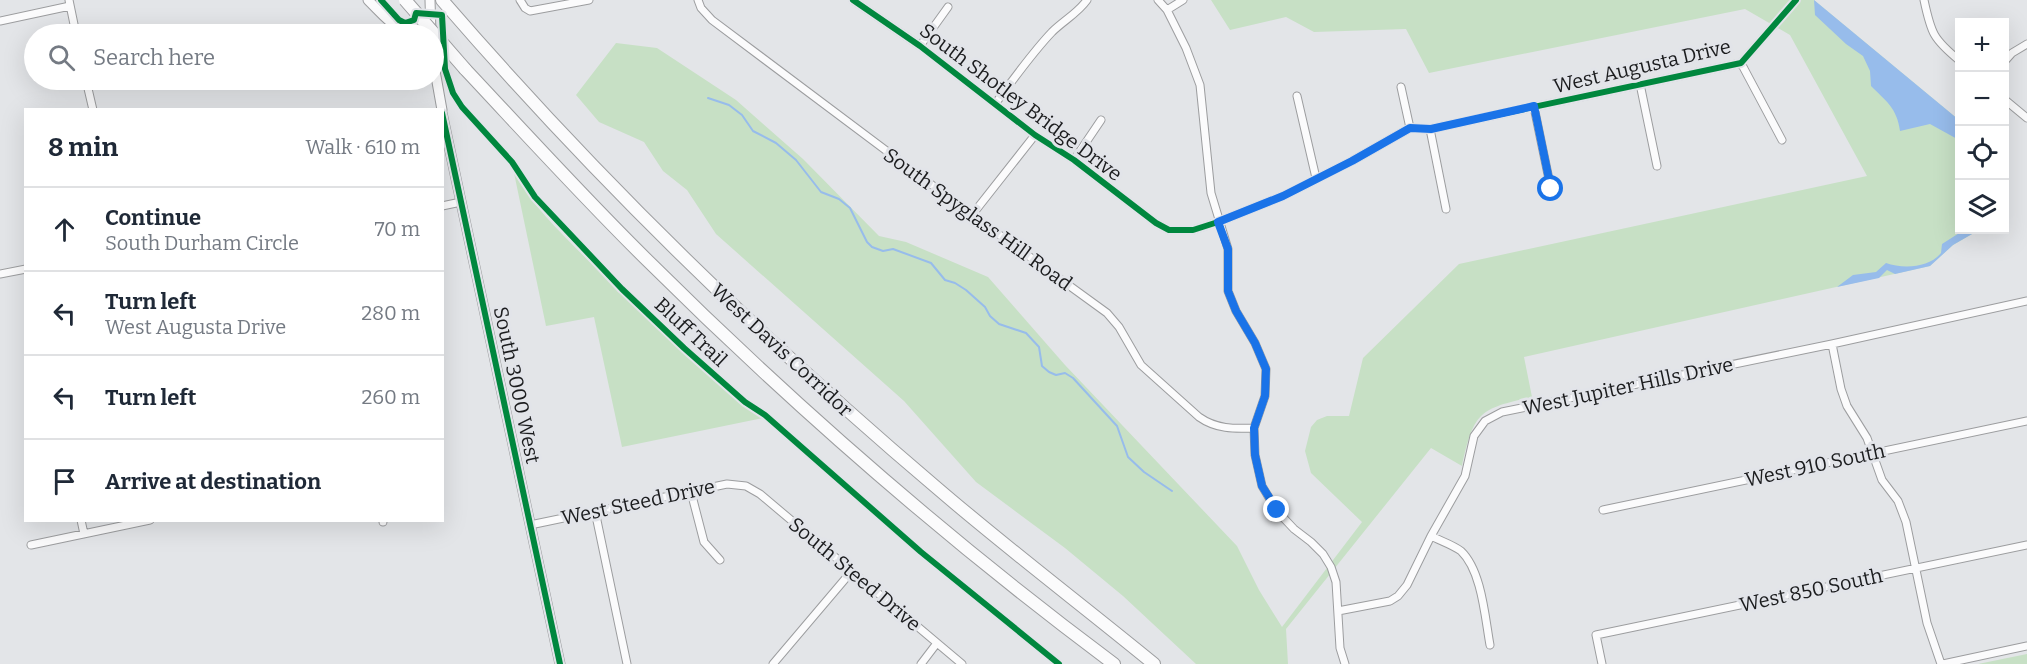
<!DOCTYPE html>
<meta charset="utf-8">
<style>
:root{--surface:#fff;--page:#f2f2f3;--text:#1f2937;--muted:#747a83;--line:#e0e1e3}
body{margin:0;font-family:Bitter,serif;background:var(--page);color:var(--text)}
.controls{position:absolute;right:18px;top:18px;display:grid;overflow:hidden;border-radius:0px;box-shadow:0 6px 24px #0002}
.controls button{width:54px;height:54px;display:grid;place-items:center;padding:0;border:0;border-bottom:2px solid var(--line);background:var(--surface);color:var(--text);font:30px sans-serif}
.stop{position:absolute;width:18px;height:18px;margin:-14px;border:4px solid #1a73e8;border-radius:50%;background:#fff}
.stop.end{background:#1a73e8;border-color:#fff;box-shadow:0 2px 6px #0008}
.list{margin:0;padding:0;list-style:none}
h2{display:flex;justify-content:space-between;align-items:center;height:78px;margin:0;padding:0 24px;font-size:26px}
h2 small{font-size:20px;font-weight:400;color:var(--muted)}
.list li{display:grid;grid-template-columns:39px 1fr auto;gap:18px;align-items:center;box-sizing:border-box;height:84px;padding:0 24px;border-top:2px solid var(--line)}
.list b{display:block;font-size:22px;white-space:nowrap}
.list p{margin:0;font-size:20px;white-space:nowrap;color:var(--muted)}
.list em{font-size:20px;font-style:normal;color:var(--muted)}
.icon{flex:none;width:33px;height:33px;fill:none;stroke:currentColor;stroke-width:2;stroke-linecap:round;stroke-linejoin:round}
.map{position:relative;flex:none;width:2027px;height:664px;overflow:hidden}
.search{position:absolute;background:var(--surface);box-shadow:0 6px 24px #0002;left:24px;top:24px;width:420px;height:66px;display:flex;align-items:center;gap:15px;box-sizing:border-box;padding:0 21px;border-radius:33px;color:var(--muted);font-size:22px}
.panel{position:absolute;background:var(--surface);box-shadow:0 6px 24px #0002;left:24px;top:108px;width:420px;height:414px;border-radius:0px}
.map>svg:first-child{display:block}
</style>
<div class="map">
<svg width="2027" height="664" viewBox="0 0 2027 664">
<rect width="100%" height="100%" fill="#e3e5e8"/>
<path fill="#c7e0c5" d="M 1211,0 L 1814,0 L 1959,120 L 1960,230 L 1979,230 L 1953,245 L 1930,266 L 1524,357 L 1532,397 C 1479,409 1474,412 1462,466 L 1431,448 L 1286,629 L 1288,664 L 1196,664 L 1123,596 L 1065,548 L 976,482 L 904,401 L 716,234 L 687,190 L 663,171 L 644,142 L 599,122 L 576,95 L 616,43 L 657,48 L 736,100 L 803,159 L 879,236 L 906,242 L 988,277 L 1065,365 L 1237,546 L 1259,590 L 1282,627 L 1362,522 L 1311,473 L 1305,451 L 1311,427 L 1317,420 L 1327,416 L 1349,416 L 1363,358 L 1459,264 L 1867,176 L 1790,35 L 1745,9 L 1429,73 L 1406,29 L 1314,32 L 1286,17 L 1230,30 Z
M 514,173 C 534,208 563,235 591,263 C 641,313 693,360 745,407 L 763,418 L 622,447 L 594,317 L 546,326 Z
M 2027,654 L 2027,664 L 1978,664 Z"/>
<path fill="#97bceb" d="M 1814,0 L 1959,120 L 1959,140 L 1930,124 L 1900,131 C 1897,108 1886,101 1871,86 L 1870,71 L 1863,56 L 1846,44 L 1815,15 Z
M 2004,158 L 2009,161 L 2009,213 L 2005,215 Z
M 1964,230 L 1979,230 L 1953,245 L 1930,266 L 1895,274 L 1887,270 L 1879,278 L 1837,287 L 1853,275 L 1876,272 L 1886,263 C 1903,269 1929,268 1941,253 L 1942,244 Z"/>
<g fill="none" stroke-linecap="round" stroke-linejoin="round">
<path stroke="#97bceb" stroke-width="2" d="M 708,98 L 729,105 L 742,115 L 753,131 L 776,143 L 796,160 L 821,192 L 839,199 L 850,208 L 867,242 L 872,247 L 883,251 L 893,249 L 931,263 L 945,280 L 955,283 L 966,290 L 985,307 L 990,316 L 999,324 L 1026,333 L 1039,347 L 1042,366 L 1049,372 L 1056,375 L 1065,373 L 1073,378 L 1117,426 L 1128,457 L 1144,472 L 1172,491"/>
<defs>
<path id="street" d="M 69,0 L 76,34
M 520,0 L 525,8 L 530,11 L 589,0
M 698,0 L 701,8 L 712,20 L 972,215 L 1107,313 L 1119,327 L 1141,365 L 1199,417 C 1216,429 1234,429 1254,428
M 853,0 L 920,46 L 1035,135 L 1074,160 L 1156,223 L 1169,230 L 1193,230 L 1218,222 L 1283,196 L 1352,161 L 1410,128 L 1430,129 L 1741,63 L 1796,0
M 1158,0 L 1167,10 L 1186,48 L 1200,85 L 1211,193 L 1228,249 L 1228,291 L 1236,311 L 1255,343 L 1266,369 L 1265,396 L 1254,428 L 1255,455 L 1262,486 L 1277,511 L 1294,529 L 1311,542 L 1323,554 L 1331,567 L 1336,582 L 1340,648 L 1345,664
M 1924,0 C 1931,33 1933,39 1960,61
M 1167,10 L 1183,0
M 0,21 L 70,6
M 920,46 L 948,7
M 2004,62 L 2012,53 L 2027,44
M 1741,63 L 1782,140
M 86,80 L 93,110
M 1640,84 L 1657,166
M 1401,87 L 1410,128
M 1297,96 L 1316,178
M 2004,99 L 2027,118
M 995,104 C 1013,80 1031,54 1052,32 C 1063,21 1078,13 1087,0
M 1534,107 L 1551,189
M 1430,129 L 1446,209
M 1074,160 L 1101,120
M 442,206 L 461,202
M 972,215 L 1035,135
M 0,274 L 26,269
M 1832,344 L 1841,389 L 1847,406 L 1867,438 L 1882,480 L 1898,501 L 1906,522 L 1927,623 L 1941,664
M 691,492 L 704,542 L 720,560
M 1603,510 L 2027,421
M 595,511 L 627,664
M 81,520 L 84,534
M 383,520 L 383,522
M 530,525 L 727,484 L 746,486 L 760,494 L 962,664
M 1431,536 C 1441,541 1453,545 1461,551 C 1482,571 1485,618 1490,645
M 31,545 L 150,520
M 1338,611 L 1390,601 L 1398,596 L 1407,585 L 1431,536 L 1465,476 L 1474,436 L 1485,421 L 1502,412 L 1832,344 L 2027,301
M 773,664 L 851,572
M 921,664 L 937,643
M 1602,664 L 1596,635 L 2027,545
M 1943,664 L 2027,646"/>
<path id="secondary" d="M 368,0 C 392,24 395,33 431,34
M 430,0 L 431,32
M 434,65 L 442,110
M 442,113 L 560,664"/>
<path id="highway" d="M 442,0 C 594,176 760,338 937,488 C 1008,549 1082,605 1154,664
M 465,69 C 525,133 584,198 647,260 C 793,405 949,541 1114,664"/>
</defs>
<use href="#street" stroke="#9c9d9f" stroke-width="9"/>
<use href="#secondary" stroke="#9c9d9f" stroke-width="11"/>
<use href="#highway" stroke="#9c9d9f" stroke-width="14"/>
<use href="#street" stroke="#fbfbfc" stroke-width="7"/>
<use href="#secondary" stroke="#fbfbfc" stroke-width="9"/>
<use href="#highway" stroke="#fbfbfc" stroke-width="12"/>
<defs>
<path id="highway-bridge" d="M 405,0 L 465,69"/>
</defs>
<use href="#highway-bridge" stroke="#9c9d9f" stroke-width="14" stroke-linecap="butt"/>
<use href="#highway-bridge" stroke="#fbfbfc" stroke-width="12"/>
<defs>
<path id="cycleway" d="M 381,0 L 399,20 L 405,23 L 414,20 L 416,13 L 442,15 L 445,69 L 453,93 L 462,107 L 512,162 L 535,197 L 622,289 L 684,348 L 745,402 L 765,415 L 921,552 L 1059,664
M 853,0 L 920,46 L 1035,135 L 1074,160 L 1156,223 L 1169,230 L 1193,230 L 1218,222 L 1283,196 L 1352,161 L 1410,128 L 1430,129 L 1741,63 L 1796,0
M 442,113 L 560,664"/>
</defs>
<use href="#cycleway" stroke="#e2e4e9" stroke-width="10"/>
<use href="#cycleway" stroke="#00873e" stroke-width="6"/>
</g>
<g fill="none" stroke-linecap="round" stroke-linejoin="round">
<path stroke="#1a73e8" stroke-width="8" d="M 1277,510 L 1262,486 L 1255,455 L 1254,428 L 1265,396 L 1266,369 L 1255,343 L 1236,311 L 1228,291 L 1228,249 L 1218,222 L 1283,196 L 1352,161 L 1410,128 L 1431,129 L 1534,106 L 1551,189"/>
</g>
<g text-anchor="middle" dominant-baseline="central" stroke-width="6" stroke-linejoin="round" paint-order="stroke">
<g font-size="20" fill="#1b1c1e" stroke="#e2e4e9">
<text transform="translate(1642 66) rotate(-13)">West Augusta Drive</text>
<text transform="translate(1021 102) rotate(37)">South Shotley Bridge Drive</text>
<text transform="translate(978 219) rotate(36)">South Spyglass Hill Road</text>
<text transform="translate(691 332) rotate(43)">Bluff Trail</text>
<text transform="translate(782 350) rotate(43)">West Davis Corridor</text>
<text transform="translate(517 385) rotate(78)">South 3000 West</text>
<text transform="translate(1628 386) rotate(-12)">West Jupiter Hills Drive</text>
<text transform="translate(1815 465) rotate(-12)">West 910 South</text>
<text transform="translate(638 502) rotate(-12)">West Steed Drive</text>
<text transform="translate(855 574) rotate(40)">South Steed Drive</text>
<text transform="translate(1811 590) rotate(-12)">West 850 South</text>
</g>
</g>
</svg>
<div class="controls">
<button>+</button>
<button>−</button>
<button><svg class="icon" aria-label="locate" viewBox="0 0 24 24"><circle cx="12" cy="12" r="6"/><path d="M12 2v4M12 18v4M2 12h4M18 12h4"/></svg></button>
<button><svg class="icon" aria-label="layers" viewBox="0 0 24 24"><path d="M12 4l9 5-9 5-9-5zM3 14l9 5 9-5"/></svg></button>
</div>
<div class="stop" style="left:1551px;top:189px"></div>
<div class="stop end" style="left:1277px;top:510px"></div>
<div class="search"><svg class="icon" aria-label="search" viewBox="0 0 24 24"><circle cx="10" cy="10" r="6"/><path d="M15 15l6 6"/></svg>Search here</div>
<section class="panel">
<h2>8 min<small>Walk · 610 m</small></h2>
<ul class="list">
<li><svg class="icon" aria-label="ahead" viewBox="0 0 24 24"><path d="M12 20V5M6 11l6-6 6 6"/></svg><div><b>Continue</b><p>South Durham Circle</p></div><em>70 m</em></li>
<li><svg class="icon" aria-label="left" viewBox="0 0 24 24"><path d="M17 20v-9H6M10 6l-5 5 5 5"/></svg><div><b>Turn left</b><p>West Augusta Drive</p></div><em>280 m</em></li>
<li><svg class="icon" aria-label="left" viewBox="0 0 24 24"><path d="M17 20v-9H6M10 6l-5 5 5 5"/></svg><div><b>Turn left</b></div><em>260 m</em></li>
<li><svg class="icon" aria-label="arrive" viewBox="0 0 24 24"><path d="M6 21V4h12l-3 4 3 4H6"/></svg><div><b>Arrive at destination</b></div></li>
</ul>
</section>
</div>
